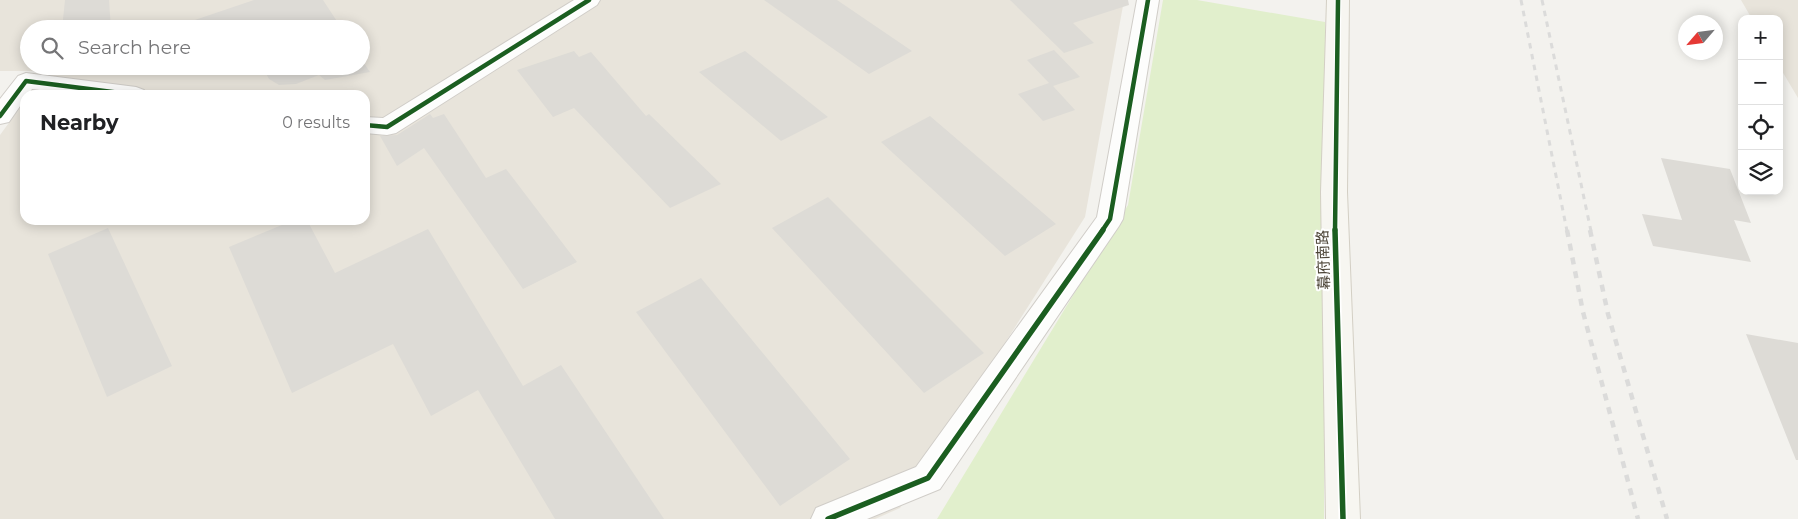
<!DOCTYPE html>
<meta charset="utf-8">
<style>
:root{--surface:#fff;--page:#f2f2f2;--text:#202124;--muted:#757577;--line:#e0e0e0}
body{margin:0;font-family:Montserrat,"Noto Sans SC",sans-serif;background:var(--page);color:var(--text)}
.controls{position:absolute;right:15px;top:15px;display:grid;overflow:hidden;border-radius:10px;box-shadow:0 2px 12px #0003}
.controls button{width:45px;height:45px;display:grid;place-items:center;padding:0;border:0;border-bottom:1px solid var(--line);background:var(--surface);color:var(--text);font:25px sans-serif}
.compass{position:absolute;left:1678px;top:15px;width:45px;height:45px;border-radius:50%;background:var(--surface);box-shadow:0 2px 12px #0003;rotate:242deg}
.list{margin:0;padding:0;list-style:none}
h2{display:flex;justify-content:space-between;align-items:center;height:65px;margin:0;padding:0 20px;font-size:21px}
h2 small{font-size:16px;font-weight:400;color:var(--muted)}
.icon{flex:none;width:28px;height:28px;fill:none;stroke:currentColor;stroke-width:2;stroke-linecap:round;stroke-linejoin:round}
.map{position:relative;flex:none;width:1798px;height:519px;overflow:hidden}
.search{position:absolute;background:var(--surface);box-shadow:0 2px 12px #0003;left:20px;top:20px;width:350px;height:55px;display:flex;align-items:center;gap:12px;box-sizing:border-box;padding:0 18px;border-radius:28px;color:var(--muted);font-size:19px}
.panel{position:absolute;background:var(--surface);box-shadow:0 2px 12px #0003;left:20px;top:90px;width:350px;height:135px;border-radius:15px}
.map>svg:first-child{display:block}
</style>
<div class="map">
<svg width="1798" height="519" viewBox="0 0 1798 519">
<rect width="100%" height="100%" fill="#f3f2ee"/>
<path fill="#e8e4db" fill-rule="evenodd" d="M 0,0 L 1124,0 L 1085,217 L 900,508 L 875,519 L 0,519 L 0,135 L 25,101 L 25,220 L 365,220 L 365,95 L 29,95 L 47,71 L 0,71 ZM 29,29 L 361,29 L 361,66 L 29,66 Z
M 1741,0 L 1798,0 L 1798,98 L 1779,66 L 1779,19 L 1752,19 Z"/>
<path fill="#e1efcc" d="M 1163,0 L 1197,0 L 1325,22 L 1324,519 L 937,519 L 1128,205 Z"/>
<path fill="#dddbd6" d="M 65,0 L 109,0 L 111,29 L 62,29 Z
M 254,0 L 323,0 L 342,29 L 184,29 L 183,24 Z
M 764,0 L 837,0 L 912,51 L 869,74 Z
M 1010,0 L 1128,0 L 1129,5 L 1073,23 L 1094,43 L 1064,53 Z
M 1054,50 L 1080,77 L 1053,86 L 1075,110 L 1043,121 L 1018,94 L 1049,83 L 1027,60 Z
M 574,51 L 579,57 L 591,52 L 646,116 L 649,114 L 721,184 L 670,208 L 574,108 L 553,117 L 517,70 Z
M 745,51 L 828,117 L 781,141 L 699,72 Z
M 361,59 L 370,72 L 325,80 L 319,75 L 296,84 L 279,85 L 269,79 L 262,66 L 361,66 Z
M 430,114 L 433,118 L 444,114 L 486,178 L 506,169 L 577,262 L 523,289 L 424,148 L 397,166 L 380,136 L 397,135 Z
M 930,116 L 1056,224 L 1005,256 L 881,142 Z
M 1661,158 L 1730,169 L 1751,223 L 1734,220 L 1751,262 L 1653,246 L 1642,214 L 1682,220 Z
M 828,197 L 984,353 L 924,393 L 772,228 Z
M 294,220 L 307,220 L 335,273 L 428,229 L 523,386 L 561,365 L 664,519 L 555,519 L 478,390 L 431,416 L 393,344 L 292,393 L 229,247 Z
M 108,228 L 172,366 L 107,397 L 48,254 Z
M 701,278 L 850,459 L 780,506 L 636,312 Z
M 1746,334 L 1798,343 L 1798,460 L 1796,460 Z"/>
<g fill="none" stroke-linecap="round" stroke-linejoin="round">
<defs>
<path id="street" d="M 574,0 L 600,0 L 597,5 L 396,133 L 387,135 L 365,133 L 365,117 L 383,118 Z
M 1137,0 L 1159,0 L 1123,219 L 1119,226 L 940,489 L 867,519 L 811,519 L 816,508 L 916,467 L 1097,217 Z
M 26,73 L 136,87 L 144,90 L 148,95 L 76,95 L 32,89 L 28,95 L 25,95 L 25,99 L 9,122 L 0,124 L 0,99 L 18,76 Z"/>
<path id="secondary" d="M 1327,0 L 1349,0 L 1347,192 L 1360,519 L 1326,519 L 1321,192 Z"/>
</defs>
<use href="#street" stroke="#d0cdc8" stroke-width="2"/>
<use href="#secondary" stroke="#d3cfc4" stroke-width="2"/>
<use href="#street" fill="#fdfdfc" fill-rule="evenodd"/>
<use href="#secondary" fill="#f7f6f1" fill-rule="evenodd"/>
<path stroke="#dbdbda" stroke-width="3" stroke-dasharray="5.5 5.5" stroke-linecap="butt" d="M 1521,0 L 1567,231
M 1542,0 L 1591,231"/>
<path stroke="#dbdbda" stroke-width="4.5" stroke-dasharray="7 7" stroke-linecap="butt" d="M 1567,230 L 1583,312 L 1638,519
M 1590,230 L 1608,314 L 1667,519"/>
<defs>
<path id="cycleway-far1" d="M 0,116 L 26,81 L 136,95
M 365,125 L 387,127 L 589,0
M 1102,231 L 1110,219 L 1148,0
M 1335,231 L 1338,0"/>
<path id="cycleway" d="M 1335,230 L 1343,519
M 828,519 L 928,478 L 1103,230"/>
</defs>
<use href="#cycleway-far1" stroke="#fff" stroke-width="7"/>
<use href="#cycleway" stroke="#fff" stroke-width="9"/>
<use href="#cycleway-far1" stroke="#1b5e20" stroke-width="4.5"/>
<use href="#cycleway" stroke="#1b5e20" stroke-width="5.5"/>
</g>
<g text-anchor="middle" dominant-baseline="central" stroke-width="4" stroke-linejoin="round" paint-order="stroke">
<g font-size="15" fill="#4c4437" stroke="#fff">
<text transform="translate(1323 260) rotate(-92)">幕府南路</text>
</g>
</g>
</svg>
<div class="controls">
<button>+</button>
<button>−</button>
<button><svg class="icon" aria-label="locate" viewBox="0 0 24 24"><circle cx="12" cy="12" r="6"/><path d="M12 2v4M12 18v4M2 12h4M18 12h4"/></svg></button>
<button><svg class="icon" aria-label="layers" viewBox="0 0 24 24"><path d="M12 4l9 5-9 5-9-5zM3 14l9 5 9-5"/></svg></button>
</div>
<svg class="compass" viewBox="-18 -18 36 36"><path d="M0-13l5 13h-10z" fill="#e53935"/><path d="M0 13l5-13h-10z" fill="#757577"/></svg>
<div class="search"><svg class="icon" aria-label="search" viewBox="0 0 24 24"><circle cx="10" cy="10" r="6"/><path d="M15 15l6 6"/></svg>Search here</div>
<section class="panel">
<h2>Nearby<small>0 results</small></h2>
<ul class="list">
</ul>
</section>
</div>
